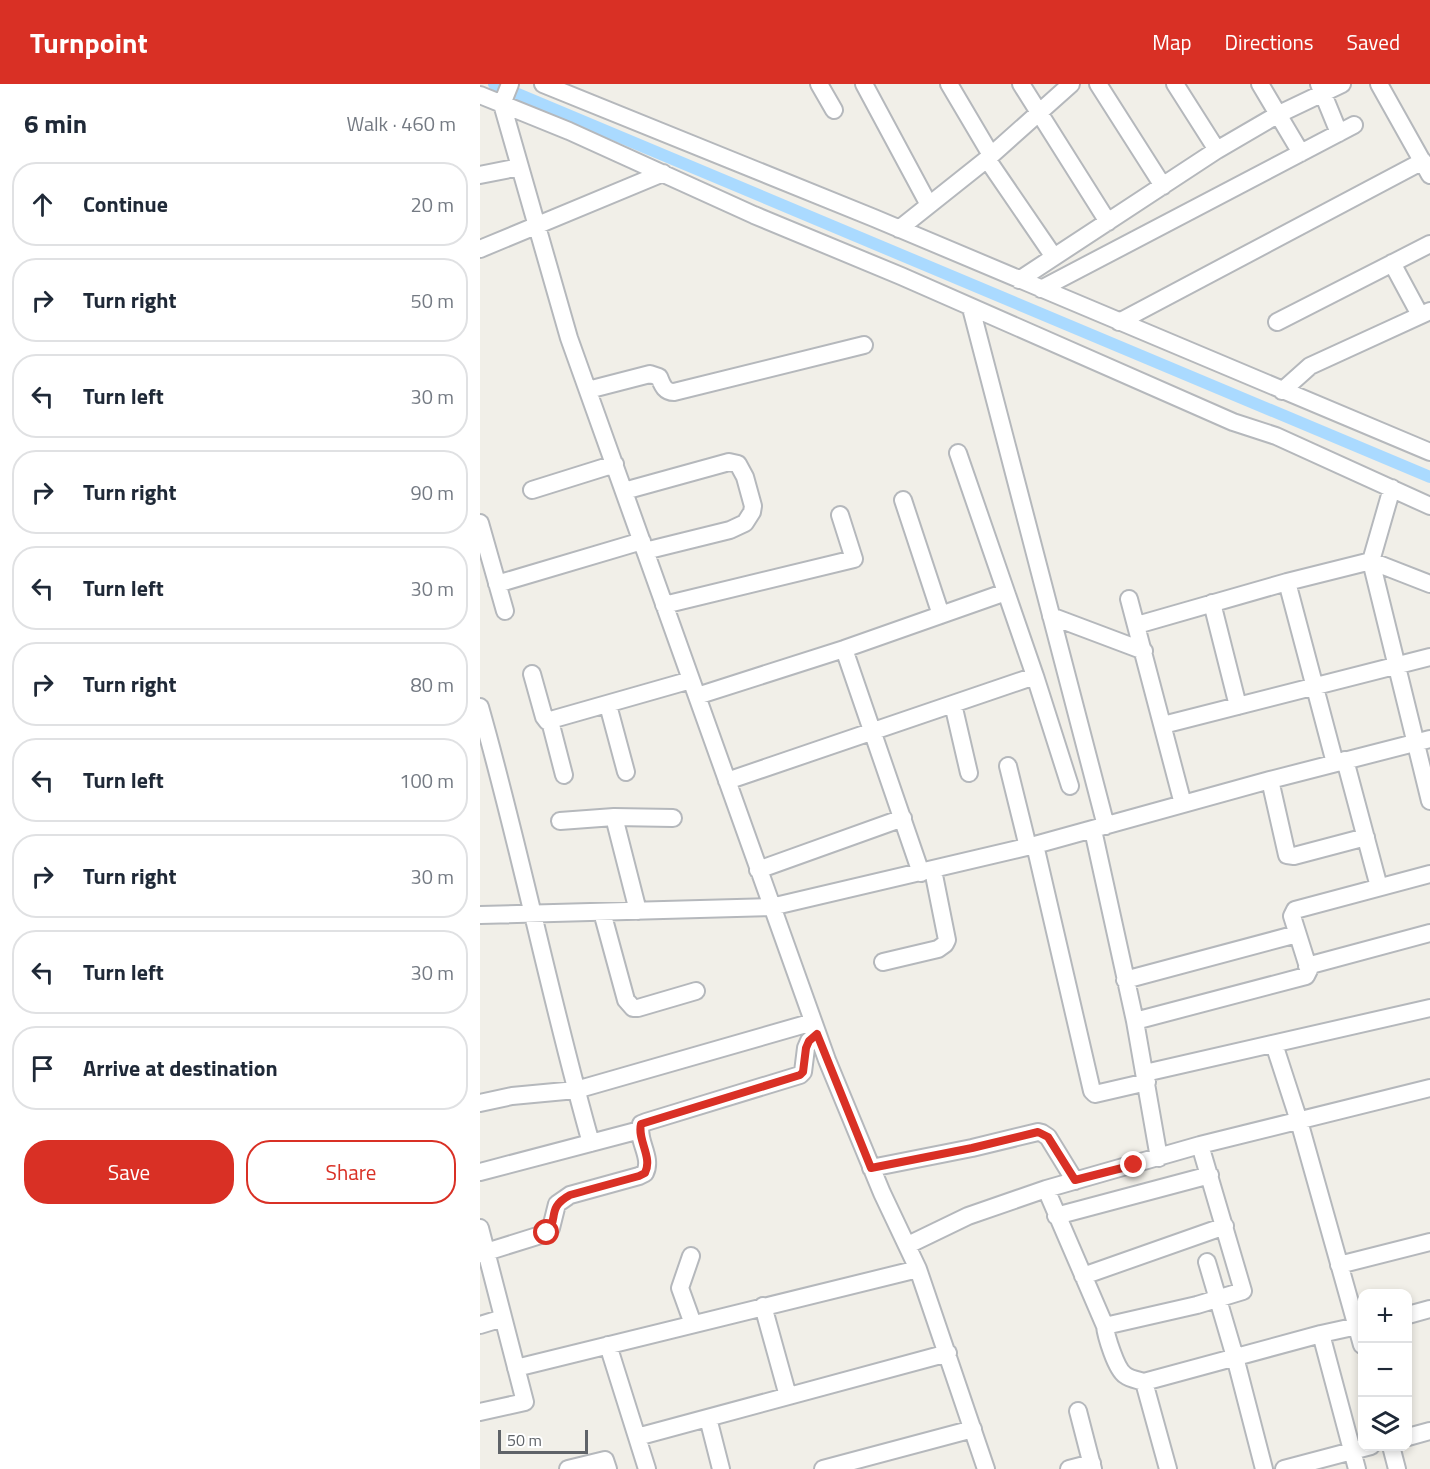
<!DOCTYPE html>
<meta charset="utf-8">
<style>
:root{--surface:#fff;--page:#f2f2f3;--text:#1f2937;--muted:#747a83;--line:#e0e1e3;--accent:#d93025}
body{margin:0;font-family:"Titillium Web",sans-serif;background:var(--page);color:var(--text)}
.controls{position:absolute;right:18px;bottom:18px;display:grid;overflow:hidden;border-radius:12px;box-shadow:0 3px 9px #0003}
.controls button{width:54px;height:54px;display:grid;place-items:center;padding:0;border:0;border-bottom:2px solid var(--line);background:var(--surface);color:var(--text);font:30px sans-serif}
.scale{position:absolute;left:18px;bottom:15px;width:90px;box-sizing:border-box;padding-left:6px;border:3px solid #5f6368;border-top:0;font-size:16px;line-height:21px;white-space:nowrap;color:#5f6368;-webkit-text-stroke:4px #fff;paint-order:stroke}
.stop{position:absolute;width:18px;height:18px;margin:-14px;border:4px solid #d93025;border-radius:50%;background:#fff}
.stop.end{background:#d93025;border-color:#fff;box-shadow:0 2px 6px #0008}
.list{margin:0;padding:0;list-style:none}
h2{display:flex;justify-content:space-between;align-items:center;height:78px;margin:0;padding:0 24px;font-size:26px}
h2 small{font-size:20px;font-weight:400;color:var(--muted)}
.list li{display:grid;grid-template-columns:39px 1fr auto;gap:18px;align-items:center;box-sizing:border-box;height:84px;margin:0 12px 12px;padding:0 12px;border:2px solid var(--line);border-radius:24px}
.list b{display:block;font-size:22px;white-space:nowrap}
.list em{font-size:20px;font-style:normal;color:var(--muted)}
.actions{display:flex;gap:12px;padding:18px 24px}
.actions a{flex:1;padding:14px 0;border:2px solid var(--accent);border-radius:24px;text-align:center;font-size:21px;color:var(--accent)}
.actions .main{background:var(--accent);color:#fff}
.icon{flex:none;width:33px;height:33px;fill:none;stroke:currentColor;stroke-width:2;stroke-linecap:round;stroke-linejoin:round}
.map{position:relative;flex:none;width:950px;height:1385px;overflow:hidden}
header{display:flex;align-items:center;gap:36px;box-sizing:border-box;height:84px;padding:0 30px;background:var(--accent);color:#fff}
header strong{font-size:28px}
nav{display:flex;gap:33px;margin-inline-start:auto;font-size:21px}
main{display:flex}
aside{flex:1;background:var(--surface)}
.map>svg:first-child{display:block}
</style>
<header>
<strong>Turnpoint</strong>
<nav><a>Map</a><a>Directions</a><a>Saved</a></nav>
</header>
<main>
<aside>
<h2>6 min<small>Walk · 460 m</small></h2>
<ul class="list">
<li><svg class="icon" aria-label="ahead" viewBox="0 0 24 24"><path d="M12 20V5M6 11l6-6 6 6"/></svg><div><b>Continue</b></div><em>20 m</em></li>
<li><svg class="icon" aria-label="right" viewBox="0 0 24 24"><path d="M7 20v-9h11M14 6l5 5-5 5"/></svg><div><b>Turn right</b></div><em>50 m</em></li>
<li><svg class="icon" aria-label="left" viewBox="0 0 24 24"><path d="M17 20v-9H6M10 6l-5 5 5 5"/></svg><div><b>Turn left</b></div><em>30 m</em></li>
<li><svg class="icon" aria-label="right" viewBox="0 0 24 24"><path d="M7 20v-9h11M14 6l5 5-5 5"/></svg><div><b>Turn right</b></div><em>90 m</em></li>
<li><svg class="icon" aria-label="left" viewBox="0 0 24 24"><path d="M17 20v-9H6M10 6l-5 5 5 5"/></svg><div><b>Turn left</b></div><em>30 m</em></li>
<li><svg class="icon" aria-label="right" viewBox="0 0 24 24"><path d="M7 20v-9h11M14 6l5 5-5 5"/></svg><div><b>Turn right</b></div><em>80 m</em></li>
<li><svg class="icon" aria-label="left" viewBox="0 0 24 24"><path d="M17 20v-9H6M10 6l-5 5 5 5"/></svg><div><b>Turn left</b></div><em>100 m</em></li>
<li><svg class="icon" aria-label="right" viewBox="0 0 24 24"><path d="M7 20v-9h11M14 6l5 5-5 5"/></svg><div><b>Turn right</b></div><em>30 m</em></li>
<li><svg class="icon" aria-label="left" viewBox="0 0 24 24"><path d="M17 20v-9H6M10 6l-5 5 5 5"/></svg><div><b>Turn left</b></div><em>30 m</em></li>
<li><svg class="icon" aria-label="arrive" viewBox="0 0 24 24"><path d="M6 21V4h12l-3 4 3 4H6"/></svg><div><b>Arrive at destination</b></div></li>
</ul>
<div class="actions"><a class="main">Save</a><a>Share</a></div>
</aside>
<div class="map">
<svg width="950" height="1385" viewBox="0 0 950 1385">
<rect width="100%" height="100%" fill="#f1efe8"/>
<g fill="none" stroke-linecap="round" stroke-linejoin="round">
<path stroke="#aadaff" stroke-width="12" d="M 14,0 L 950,393"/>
<defs>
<path id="minor" d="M 30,0 L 22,20 L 89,254 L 347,976 L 402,1109 L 438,1185 L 506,1385
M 63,0 L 394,134 L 950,368
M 339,0 L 354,26
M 384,0 L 449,121
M 469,0 L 511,71
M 541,0 L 628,138
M 618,0 L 683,102
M 695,0 L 737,66
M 780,0 L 821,69
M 839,0 L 859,49
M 899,0 L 950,91
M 0,11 L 89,47 L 274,131 L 421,192 L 753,338 L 796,352 L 950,422
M 507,75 L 574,173
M 0,91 L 40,83
M 419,145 L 507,75 L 591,0
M 0,165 L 183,89
M 912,179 L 940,231
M 539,196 L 737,66 L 797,31 L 862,0
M 561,205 L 874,41
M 491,224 L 626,742
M 639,238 L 943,77
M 797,238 L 950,160
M 108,306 L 170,290 L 179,293 C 182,300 184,308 194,308 L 384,261
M 802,307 L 830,282 L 950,227
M 478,369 L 555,592 L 590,702
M 912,404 L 891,477 L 950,500
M 52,406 L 135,380
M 144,407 L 249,378 L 258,380 L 265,393 L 273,422 L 272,428 L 265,439 L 250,446 L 165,467
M 423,416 L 461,531
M 0,439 L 25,527
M 807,498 L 855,679
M 17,500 L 162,457
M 649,515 L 703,720
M 732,519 L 758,622
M 184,521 L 374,475 L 360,431
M 571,532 L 664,567
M 657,541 L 807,498 L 891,477 L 950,717
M 364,565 L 441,789
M 52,590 L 64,633 L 67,637 L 211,596
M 217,612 L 364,565 L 526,508
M 473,620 L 489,689
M 128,621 L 146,688
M 0,623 C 41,767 70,915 111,1059
M 70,637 L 84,691
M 683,641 L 950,573
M 865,676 L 899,803
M 528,682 L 548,763
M 790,696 L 807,771 L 814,772 L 886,753
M 247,697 L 555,592
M 134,733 L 158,827
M 80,737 L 134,733 L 193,734
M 613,746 L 655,937 L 679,1074
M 555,761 L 612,1007 L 615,1010 L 667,998
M 278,786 L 423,734
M 122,828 L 146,916 L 153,924 L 158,924 L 216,907
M 0,831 L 291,823 L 555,761 L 790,696 L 950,655
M 403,878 L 458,865 L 465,860 L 467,856 L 453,786
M 827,882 L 950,849
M 645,896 L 817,850
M 655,937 L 826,892 L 829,886 L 812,832 L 815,826 L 950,790
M 794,960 L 819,1037 L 882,1261
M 665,989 L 950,924
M 0,1019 L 32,1012 L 96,1006 L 333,938
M 391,1084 L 492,1064 L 558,1048 L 562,1049 L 568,1053 L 595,1097
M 0,1088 L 160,1046
M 566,1105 L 625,1242 C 626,1252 636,1285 645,1291 C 650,1295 658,1296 664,1298
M 576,1132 L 730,1091
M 0,1144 L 45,1318 L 0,1328
M 428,1161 L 488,1132 L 566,1105 L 720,1061 L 950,1004
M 0,1170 L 67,1149 L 71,1144 L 77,1120 L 90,1111 L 159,1092 L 165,1089 C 173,1073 156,1056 161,1040 L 166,1038 L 320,991 L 323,988 L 326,964 L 329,957 L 337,950
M 211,1172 L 200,1204 L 213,1240
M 727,1178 L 755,1273 L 784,1385
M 859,1181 L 950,1158
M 603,1192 L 745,1142
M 283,1222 L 308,1312
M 928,1231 L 950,1225
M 0,1241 L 23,1234
M 625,1242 L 717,1221 L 763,1207 L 720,1061
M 841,1250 L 877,1385
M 128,1261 L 167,1385
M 36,1284 L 438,1185
M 598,1327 L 613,1385
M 228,1334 L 241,1385
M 157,1353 L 468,1269
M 928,1353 L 950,1347
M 911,1362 L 917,1385
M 88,1385 L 125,1376 L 128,1385
M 343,1385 L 493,1345
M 589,1385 L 612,1379
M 688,1385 L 664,1298 L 841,1250 L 882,1241
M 804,1385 L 891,1362"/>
</defs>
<use href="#minor" stroke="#b5b8bc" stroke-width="20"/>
<use href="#minor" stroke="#fff" stroke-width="16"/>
</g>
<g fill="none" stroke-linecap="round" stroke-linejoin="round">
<path stroke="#d93025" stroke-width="8" d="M 67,1149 C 79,1135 66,1124 90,1111 L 159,1092 L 165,1089 C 173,1073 157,1056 161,1040 L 320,991 L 323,988 L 326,964 L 329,957 L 337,950 L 391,1084 L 492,1064 L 558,1048 L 568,1053 L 595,1096 L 654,1081"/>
</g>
</svg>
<div class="controls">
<button>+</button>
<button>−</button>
<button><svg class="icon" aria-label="layers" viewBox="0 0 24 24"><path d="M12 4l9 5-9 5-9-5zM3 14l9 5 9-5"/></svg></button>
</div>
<div class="scale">50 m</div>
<div class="stop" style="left:67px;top:1149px"></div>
<div class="stop end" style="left:654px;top:1081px"></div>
</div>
</main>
